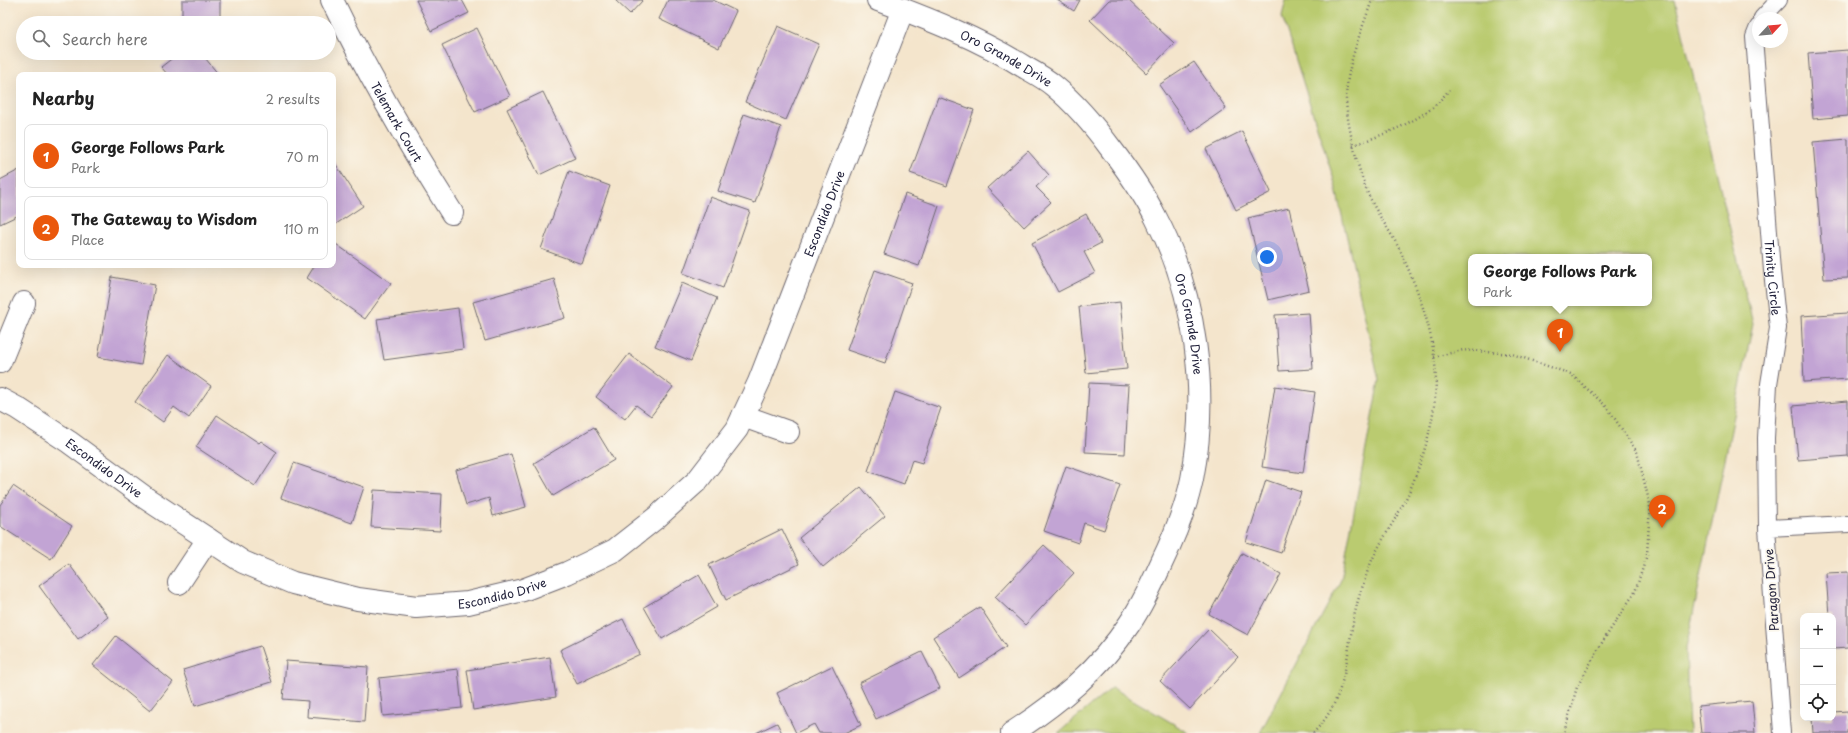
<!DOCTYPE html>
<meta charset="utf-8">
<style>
:root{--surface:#fff;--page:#f2f2f2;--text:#222;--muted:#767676;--line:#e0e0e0;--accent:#ea580c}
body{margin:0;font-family:"Playpen Sans",sans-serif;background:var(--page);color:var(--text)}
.controls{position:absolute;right:12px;bottom:12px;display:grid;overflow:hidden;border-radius:8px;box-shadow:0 4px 16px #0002}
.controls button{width:36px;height:36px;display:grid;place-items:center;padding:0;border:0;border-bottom:1px solid var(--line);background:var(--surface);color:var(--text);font:20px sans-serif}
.compass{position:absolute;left:1752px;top:12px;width:36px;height:36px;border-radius:50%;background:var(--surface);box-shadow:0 4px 16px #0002;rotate:64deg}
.you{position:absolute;left:1267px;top:257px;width:14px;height:14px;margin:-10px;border:3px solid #fff;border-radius:50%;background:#1a73e8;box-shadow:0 0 0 6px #1a73e833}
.badge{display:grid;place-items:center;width:26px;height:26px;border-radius:50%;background:var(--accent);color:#fff;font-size:13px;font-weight:700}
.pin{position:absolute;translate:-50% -33px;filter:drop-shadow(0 1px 2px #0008)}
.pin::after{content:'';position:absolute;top:21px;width:14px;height:12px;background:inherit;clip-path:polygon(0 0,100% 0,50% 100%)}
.popup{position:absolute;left:1468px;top:254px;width:184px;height:52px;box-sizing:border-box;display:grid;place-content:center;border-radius:8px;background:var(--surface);filter:drop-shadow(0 1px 3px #0005);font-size:13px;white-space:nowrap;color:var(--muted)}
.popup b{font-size:15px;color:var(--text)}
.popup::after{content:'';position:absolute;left:50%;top:100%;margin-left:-8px;border:8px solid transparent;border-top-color:var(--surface)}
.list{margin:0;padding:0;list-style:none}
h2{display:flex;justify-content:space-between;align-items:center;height:52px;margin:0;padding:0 16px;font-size:17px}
h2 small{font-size:13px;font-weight:400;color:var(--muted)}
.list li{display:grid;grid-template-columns:26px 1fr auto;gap:12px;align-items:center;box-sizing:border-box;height:64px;margin:0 8px 8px;padding:0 8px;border:1px solid var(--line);border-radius:8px}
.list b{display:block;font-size:15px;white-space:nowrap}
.list p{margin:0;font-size:13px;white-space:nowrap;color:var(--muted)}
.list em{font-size:13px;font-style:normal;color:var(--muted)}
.icon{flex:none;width:22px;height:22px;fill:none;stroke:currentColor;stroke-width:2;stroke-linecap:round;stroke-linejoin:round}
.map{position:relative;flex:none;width:1848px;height:733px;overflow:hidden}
.search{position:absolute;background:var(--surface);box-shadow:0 4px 16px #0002;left:16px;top:16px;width:320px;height:44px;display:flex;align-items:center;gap:10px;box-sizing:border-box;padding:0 14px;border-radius:22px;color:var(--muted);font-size:15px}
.panel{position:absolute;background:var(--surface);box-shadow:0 4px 16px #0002;left:16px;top:72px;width:320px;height:196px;border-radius:8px}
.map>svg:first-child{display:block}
</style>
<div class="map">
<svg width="1848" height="733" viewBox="0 0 1848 733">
<rect width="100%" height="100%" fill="#fbf7ec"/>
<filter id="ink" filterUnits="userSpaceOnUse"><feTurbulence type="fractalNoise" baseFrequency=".025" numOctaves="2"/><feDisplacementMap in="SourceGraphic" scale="8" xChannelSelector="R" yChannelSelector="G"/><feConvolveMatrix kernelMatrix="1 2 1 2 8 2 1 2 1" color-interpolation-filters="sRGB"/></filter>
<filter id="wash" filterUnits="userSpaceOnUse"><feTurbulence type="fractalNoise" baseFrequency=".012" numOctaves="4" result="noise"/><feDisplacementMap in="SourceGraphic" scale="16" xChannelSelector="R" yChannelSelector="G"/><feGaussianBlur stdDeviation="0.9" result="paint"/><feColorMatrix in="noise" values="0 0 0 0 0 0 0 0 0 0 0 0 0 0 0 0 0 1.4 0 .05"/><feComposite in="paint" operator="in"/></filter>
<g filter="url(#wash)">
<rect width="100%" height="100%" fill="#f4e5cc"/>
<path fill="#bacb6f" stroke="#6e7655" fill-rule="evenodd" d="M 1286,0 L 1675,0 L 1753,324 L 1686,648 L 1689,733 L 1260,733 L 1341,580 L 1379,380 L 1334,180 L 1282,16 ZM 1471,257 L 1649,257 L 1649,303 L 1471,303 Z
M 1112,688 L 1113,688 L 1189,733 L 1058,733 Z"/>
<g id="blocks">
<path fill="#c2a4d4" d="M 182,0 L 220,0 L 220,23 L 182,23 Z
M 416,0 L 462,0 L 469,13 L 431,31 Z
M 615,0 L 643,0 L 630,14 Z
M 668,0 L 713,0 L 736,11 L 719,48 L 659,19 Z
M 1057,0 L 1080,0 L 1074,11 Z
M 1109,0 L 1128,0 L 1174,43 L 1146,73 L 1090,20 Z
M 778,26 L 819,44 L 786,120 L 745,102 Z
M 477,28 L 510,96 L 475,112 L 442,45 Z
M 1848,50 L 1848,116 L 1813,119 L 1808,53 Z
M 179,53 L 201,53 L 219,75 L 168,75 L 161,67 Z
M 1194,62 L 1226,108 L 1192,132 L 1159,85 Z
M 543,92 L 575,158 L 539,175 L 507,109 Z
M 938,97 L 974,110 L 947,186 L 910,173 Z
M 744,114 L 781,127 L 755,203 L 718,191 Z
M 1242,131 L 1271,192 L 1236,210 L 1206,149 Z
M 1848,139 L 1848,278 L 1824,279 L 1813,142 Z
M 1028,151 L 1049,175 L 1036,187 L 1051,202 L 1024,227 L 987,188 Z
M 333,160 L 363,206 L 333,226 Z
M 19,170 L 19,215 L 0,224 L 0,180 Z
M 569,171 L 610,186 L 582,264 L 541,249 Z
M 905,194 L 939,206 L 919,266 L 884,254 Z
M 710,197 L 750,211 L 723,288 L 683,273 Z
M 1289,208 L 1309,290 L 1268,300 L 1248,218 Z
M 1086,214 L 1101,243 L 1084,252 L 1095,273 L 1058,292 L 1032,243 Z
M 333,242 L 391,283 L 365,319 L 307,278 L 315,265 L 333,265 Z
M 875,270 L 912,283 L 885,363 L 847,350 Z
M 112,277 L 155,285 L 141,365 L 98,357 Z
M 554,279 L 565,318 L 485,341 L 473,302 Z
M 682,283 L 717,298 L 691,361 L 655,346 Z
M 1120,302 L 1127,369 L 1086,373 L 1079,307 Z
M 458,308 L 463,349 L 384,360 L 377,319 Z
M 1309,313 L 1313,369 L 1279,371 L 1275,315 Z
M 1848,313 L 1848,379 L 1804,382 L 1801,316 Z
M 629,354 L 673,387 L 651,416 L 636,405 L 625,419 L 596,397 Z
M 168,355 L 211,386 L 189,418 L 174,407 L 163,422 L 135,402 Z
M 1089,383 L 1129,385 L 1125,454 L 1085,452 Z
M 1275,386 L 1315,392 L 1303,473 L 1262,467 Z
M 895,392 L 941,408 L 922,463 L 912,460 L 904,484 L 868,471 Z
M 1848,401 L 1848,456 L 1798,460 L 1793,406 Z
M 217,415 L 259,443 L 261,441 L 277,452 L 255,486 L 196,447 Z
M 594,427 L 614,460 L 553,496 L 534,463 Z
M 511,454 L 526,507 L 493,516 L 489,498 L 466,505 L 456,470 Z
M 294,463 L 364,487 L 352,523 L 281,498 Z
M 1066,466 L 1120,485 L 1104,530 L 1084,523 L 1078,543 L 1044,531 Z
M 1266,480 L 1301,492 L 1281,553 L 1246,542 Z
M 13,486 L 72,526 L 51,559 L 0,526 L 0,505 Z
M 861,487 L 885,516 L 823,567 L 799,538 Z
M 374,490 L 442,494 L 440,531 L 371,527 Z
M 782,529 L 799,564 L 726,600 L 709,565 Z
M 1044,545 L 1074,573 L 1025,625 L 995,597 Z
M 1242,553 L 1281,574 L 1248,635 L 1209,614 Z
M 69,564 L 108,617 L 78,639 L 39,586 Z
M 1848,572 L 1848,648 L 1833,649 L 1833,616 L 1829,616 L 1826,573 Z
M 699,575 L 717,607 L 662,639 L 644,607 Z
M 980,607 L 1006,647 L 959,678 L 933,637 Z
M 623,619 L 640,654 L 577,684 L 560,650 Z
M 1209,629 L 1238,657 L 1190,709 L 1160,681 Z
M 116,636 L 173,682 L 150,711 L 93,665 Z
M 260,646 L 272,682 L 195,706 L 183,670 Z
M 922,652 L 940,688 L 876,719 L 859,683 Z
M 550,657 L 556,697 L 473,710 L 467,670 Z
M 286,661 L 368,667 L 364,722 L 307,717 L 308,701 L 283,699 Z
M 832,666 L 861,725 L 844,733 L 819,733 L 814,724 L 796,733 L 777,693 Z
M 458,669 L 462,708 L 383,716 L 379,678 Z
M 1752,701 L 1755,733 L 1701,733 L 1698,706 Z
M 1848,711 L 1848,733 L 1813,733 L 1812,718 L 1833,718 L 1833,712 Z
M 777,723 L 782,733 L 756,733 Z"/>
</g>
</g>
<g filter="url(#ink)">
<use href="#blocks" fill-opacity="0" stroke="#6c666e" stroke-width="1"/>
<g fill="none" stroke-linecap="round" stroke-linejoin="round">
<defs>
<g id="lane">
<path d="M 1762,18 L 1779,0"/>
<path id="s1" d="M 1758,27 L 1754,37 L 1772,271 L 1778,328 L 1769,384 L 1766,438 L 1767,528"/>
<path d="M 1782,733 L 1767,528 L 1848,524"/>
</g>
<g id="street">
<path id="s2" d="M 332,0 C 367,73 409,145 452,213"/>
<path id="s3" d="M 878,0 C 929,19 980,39 1026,68 C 1035,73 1046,79 1054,86 C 1076,104 1095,127 1112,150 C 1128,171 1144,194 1156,218 C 1196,294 1209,394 1192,479 C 1186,508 1174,537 1161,564 C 1152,584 1142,605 1130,623 C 1099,670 1058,703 1012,733"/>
<path d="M 0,362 L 24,303"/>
<path id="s4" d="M 0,399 L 17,408 L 69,442 L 147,499 L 243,562 L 293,583 L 358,599 L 416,607 L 468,603 L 523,590 L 567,573 L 615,550 L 657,517 L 697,481 L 737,429 L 759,382 L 903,9"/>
<path d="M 743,416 L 788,432"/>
<path d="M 179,583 L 208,539"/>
</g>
</defs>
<use href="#lane" stroke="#6c666e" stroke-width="18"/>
<use href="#street" stroke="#6c666e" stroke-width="24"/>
<path stroke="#6c666e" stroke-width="2.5" stroke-dasharray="1 3" stroke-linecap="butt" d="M 1353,145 C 1380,136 1408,126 1432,108 C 1438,103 1444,96 1449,90
M 1434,357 L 1463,350 L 1512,354 L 1571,374 L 1607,407 L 1637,452 L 1650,505 L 1647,555 L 1635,592 L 1603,641 L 1577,687 L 1564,733
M 1313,733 C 1354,693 1344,639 1361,591 C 1365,580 1368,568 1373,558 C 1385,533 1402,511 1412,485 C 1423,458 1432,428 1435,398 C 1440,350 1422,298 1402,255 C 1394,236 1380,219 1371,200 C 1360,180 1346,121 1346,98 C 1347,64 1361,32 1372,0"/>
<use href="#lane" stroke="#fff" stroke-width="16"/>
<use href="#street" stroke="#fff" stroke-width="22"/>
</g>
</g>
<g text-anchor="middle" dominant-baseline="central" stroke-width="3.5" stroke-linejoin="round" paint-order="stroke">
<g font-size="12" fill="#22223b" stroke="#fbf7ec">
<text stroke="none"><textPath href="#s3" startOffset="141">Oro Grande Drive</textPath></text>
<text stroke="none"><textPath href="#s2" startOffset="138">Telemark Court</textPath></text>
<text stroke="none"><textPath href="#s4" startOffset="1087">Escondido Drive</textPath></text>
<text stroke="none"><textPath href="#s1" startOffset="252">Trinity Circle</textPath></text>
<text stroke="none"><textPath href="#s3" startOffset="476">Oro Grande Drive</textPath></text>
<text stroke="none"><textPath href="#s4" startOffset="125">Escondido Drive</textPath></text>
<text transform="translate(1771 590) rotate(-94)">Paragon Drive</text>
<text stroke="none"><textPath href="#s4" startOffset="560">Escondido Drive</textPath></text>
</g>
</g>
</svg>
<div class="controls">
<button>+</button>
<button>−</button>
<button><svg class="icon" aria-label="locate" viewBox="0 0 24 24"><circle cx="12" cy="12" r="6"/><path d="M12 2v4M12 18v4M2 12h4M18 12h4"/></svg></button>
</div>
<svg class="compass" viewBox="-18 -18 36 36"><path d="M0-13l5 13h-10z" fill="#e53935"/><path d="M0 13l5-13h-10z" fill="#767676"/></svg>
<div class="you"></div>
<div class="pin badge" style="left:1560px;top:352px">1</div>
<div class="popup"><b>George Follows Park</b>Park</div>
<div class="pin badge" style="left:1662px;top:528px">2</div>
<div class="search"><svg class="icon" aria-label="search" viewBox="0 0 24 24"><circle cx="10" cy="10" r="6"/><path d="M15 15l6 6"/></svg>Search here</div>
<section class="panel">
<h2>Nearby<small>2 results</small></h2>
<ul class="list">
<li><span class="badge">1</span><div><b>George Follows Park</b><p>Park</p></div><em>70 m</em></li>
<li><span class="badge">2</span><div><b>The Gateway to Wisdom</b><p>Place</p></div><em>110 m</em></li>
</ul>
</section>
</div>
